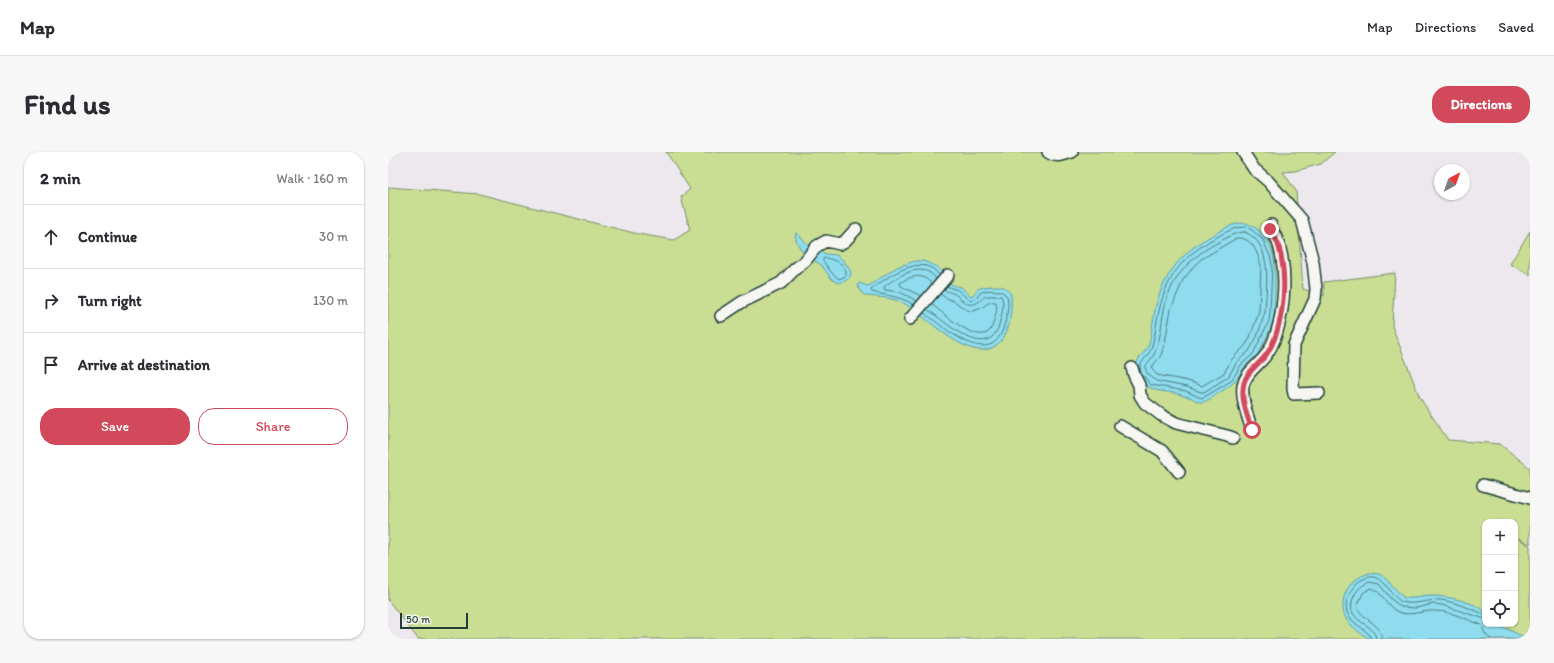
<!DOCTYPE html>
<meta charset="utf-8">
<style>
:root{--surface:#fff;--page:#f7f7f7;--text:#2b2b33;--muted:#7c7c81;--line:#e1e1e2;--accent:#d1495b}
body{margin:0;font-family:Itim,sans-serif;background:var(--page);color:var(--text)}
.controls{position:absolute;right:12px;bottom:12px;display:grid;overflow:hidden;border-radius:8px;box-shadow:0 1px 3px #0004}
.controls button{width:36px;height:36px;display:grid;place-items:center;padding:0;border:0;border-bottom:1px solid var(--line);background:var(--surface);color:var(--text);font:20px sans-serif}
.compass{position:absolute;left:1046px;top:12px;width:36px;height:36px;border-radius:50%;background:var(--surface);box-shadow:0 1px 3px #0004;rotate:40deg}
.scale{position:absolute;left:12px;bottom:10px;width:68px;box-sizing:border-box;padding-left:4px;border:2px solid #1f3d34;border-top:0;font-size:11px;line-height:14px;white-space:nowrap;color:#1f3d34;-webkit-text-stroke:3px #f6f6f2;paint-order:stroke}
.stop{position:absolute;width:12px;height:12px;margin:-9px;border:3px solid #d1495b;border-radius:50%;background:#fff}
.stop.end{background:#d1495b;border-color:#fff;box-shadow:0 1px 4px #0008}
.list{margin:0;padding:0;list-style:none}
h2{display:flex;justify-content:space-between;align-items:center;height:52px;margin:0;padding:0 16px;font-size:17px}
h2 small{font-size:13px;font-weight:400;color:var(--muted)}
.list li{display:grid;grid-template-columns:26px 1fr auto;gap:12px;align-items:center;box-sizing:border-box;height:64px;padding:0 16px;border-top:1px solid var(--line)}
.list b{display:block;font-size:15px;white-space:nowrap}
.list em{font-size:13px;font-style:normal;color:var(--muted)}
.actions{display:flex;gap:8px;padding:12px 16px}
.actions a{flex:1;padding:9px 0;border:1px solid var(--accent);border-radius:16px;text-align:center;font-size:14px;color:var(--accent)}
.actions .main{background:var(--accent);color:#fff}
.icon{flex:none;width:22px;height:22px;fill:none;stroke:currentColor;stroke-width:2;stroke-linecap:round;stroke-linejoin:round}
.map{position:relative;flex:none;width:1142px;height:487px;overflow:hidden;border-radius:16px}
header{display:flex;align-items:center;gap:24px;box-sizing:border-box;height:56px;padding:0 20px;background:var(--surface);border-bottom:1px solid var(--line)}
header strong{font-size:19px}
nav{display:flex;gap:22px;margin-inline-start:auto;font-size:14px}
.intro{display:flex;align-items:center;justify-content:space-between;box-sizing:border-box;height:96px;padding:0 24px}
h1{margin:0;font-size:28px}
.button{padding:10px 18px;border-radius:16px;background:var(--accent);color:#fff;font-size:14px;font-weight:700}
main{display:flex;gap:24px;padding:0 24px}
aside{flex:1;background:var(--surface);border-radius:16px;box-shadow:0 1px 3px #0004}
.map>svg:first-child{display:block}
</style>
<header>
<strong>Map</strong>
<nav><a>Map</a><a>Directions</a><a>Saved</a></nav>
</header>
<div class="intro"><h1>Find us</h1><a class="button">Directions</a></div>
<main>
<aside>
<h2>2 min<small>Walk · 160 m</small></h2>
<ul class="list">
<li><svg class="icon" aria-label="ahead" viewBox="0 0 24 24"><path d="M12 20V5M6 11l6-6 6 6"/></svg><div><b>Continue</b></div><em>30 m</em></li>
<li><svg class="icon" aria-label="right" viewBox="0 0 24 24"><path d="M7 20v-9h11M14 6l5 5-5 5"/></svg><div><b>Turn right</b></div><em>130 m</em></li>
<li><svg class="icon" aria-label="arrive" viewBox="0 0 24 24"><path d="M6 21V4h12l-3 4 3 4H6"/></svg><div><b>Arrive at destination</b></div></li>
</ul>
<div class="actions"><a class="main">Save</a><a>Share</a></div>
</aside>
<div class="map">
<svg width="1142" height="487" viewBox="0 0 1142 487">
<rect width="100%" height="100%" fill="#ede8ee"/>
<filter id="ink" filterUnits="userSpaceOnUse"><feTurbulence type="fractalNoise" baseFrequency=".025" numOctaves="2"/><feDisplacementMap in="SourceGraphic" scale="8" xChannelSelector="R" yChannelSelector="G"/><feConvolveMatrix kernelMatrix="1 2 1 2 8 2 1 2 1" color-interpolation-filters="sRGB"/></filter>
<g filter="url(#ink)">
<path fill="#c9de93" stroke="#748e64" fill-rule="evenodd" d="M 278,0 L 947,0 L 933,12 L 907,19 L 895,20 L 908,39 L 915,137 L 936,144 L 936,130 L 1007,121 L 1004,174 L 1032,246 L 1060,288 L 1112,292 L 1142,316 L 1142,392 L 1130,386 L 1142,394 L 1142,487 L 30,487 L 0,448 L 0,35 L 91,42 L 250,82 L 286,88 L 302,78 L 293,45 L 302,37 ZM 1097,370 L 1127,370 L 1127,472 L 1097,472 Z
M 1142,79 L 1142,123 L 1122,112 Z"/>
<path fill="#8fdcee" stroke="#629ca4" d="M 858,71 C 890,84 887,112 887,141 C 886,151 888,161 884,171 C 881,181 875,194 869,203 C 865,208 859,211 856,216 C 846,231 847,231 831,241 C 826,244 818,251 812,250 C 809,250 806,247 804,246 C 798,244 792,243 786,241 C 767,238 756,239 749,218 C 745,208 758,201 761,192 C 764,179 765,166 768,153 C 776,122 795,99 823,84 C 836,77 842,71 858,71 Z
M 408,81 C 413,83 415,88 419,92 C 423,95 429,97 433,100 C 438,103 443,102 448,103 C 453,105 455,109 458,112 C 467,123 463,128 450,131 C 441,127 439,120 433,113 C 429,109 424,109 420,105 C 415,100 405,89 408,81 Z
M 527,109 L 535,109 L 550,115 L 559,128 L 564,133 L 573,135 L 583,144 C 587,142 587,140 590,137 C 595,134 610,133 616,135 C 619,137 621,140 623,142 C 624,157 623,177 613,189 C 586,220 538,162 515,151 C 506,146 490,145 479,144 L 475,142 L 469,133 L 472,131 L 479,134 L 482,133 L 509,115 Z
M 981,421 L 991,422 L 996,425 L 1016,446 C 1026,447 1034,444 1044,444 C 1056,443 1090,451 1097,460 L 1097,472 L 1108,472 L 1141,487 L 982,487 C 975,483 967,478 962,472 C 950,460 954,438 967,428 C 971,425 976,423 981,421 Z"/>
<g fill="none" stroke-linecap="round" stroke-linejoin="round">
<path stroke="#4c7d7e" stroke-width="1" d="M 858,75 L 864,78 L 875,88 L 882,104 L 884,113 L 882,161 L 881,169 L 865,202 L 853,213 L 843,229 L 818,244 L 813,246 L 798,239 L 763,233 L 753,221 L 752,214 C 755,207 762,202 764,194 C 768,181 768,168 772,155 C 780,122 798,102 827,86 C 839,80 845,75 858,75 Z
M 857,80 C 886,92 878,136 877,160 L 869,185 L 861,199 L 849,210 L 840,225 L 816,240 L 813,240 L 799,235 L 768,229 L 759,221 L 757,215 C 760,210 765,206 767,200 C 773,187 773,172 776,158 C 782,127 802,105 829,91 C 839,86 846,80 857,80 Z
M 849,86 C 865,85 870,102 873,114 L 871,160 L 861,188 L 856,195 L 844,207 L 836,221 L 814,234 L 800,229 L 769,223 L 763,216 L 773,203 L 777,190 L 783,157 L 795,128 L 805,115 L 812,108 Z
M 437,106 C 447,108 459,111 458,124 L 451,127 L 443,120 L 435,109 L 435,107 Z
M 533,144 L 513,134 L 512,131 C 522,124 536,120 543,132
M 529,149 L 512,140 L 497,138 L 496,135 C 508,125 536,107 548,127
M 543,152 C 555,160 597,201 605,172 C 607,165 610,157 608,150 C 599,149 598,154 591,157 C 577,163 574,152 563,148 C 559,146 556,145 552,142
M 526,153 C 513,144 499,144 484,140 L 483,138 C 498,125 535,99 551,123
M 539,157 C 558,170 602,214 612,169 C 614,162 617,151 613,144 L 597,144 C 591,151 583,156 575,149 C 572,147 570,144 568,143 C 564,140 560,141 556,137
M 536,161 C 554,173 601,218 615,177 C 618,167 622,154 619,144 L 613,139 C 607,139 600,137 594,140 C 591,141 590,145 587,147 C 579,150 576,142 571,139 C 567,136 563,137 559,134
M 983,487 C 982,476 959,473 958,455 C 958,447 963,437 968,432 C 970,429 974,428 978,426 C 996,419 1001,444 1014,450 C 1025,454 1041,447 1054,448 C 1064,450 1076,454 1086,458 C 1090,459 1093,462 1097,462
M 988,487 C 987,469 954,471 966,444 C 970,436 974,433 982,430 L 991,432 L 1003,447 L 1013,455 L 1028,456 L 1045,452 L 1054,453 L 1097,467
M 994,487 C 994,471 975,469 969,455 L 975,441 L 983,436 C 993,438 999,455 1010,460 C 1023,465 1034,458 1047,459 C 1064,459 1079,468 1094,473 L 1097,482 L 1103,487"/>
<defs>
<path id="minor" d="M 660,0 C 668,6 675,3 684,0
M 855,0 L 866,17 L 880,29 L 914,68 L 925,110 L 928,137 L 927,147 L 906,193 L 905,237 L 906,242 L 931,241
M 333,164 L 354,150 L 393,131 L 408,116 L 417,109 L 429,94 L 438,89 L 452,92 L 457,89 L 468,77
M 522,167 L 560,123
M 744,216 L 746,223 L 751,233 L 752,243 L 757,251 L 773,263 L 788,271 L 839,284 L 845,286
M 732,274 L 774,299 L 791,320
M 864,278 C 860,265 853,248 855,234 C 858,219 873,212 880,200 C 898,172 903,103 883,77 L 883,73
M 1095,333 L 1142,346"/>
</defs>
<use href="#minor" stroke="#1f3d34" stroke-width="14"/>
<use href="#minor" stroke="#f6f6f2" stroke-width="11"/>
</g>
</g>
<g fill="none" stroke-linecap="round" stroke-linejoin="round" filter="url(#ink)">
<path stroke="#d1495b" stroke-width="5" d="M 864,278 C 859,264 852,246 856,231 C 859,218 874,211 880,200 C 898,172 903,104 882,77"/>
</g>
</svg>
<div class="controls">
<button>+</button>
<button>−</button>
<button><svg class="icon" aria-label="locate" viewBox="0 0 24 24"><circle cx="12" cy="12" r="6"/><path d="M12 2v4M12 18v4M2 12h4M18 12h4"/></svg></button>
</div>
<svg class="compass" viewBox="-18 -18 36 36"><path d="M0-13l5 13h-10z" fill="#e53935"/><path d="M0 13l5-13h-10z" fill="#7c7c81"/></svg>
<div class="scale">50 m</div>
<div class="stop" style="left:864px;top:278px"></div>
<div class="stop end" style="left:882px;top:77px"></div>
</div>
</main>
